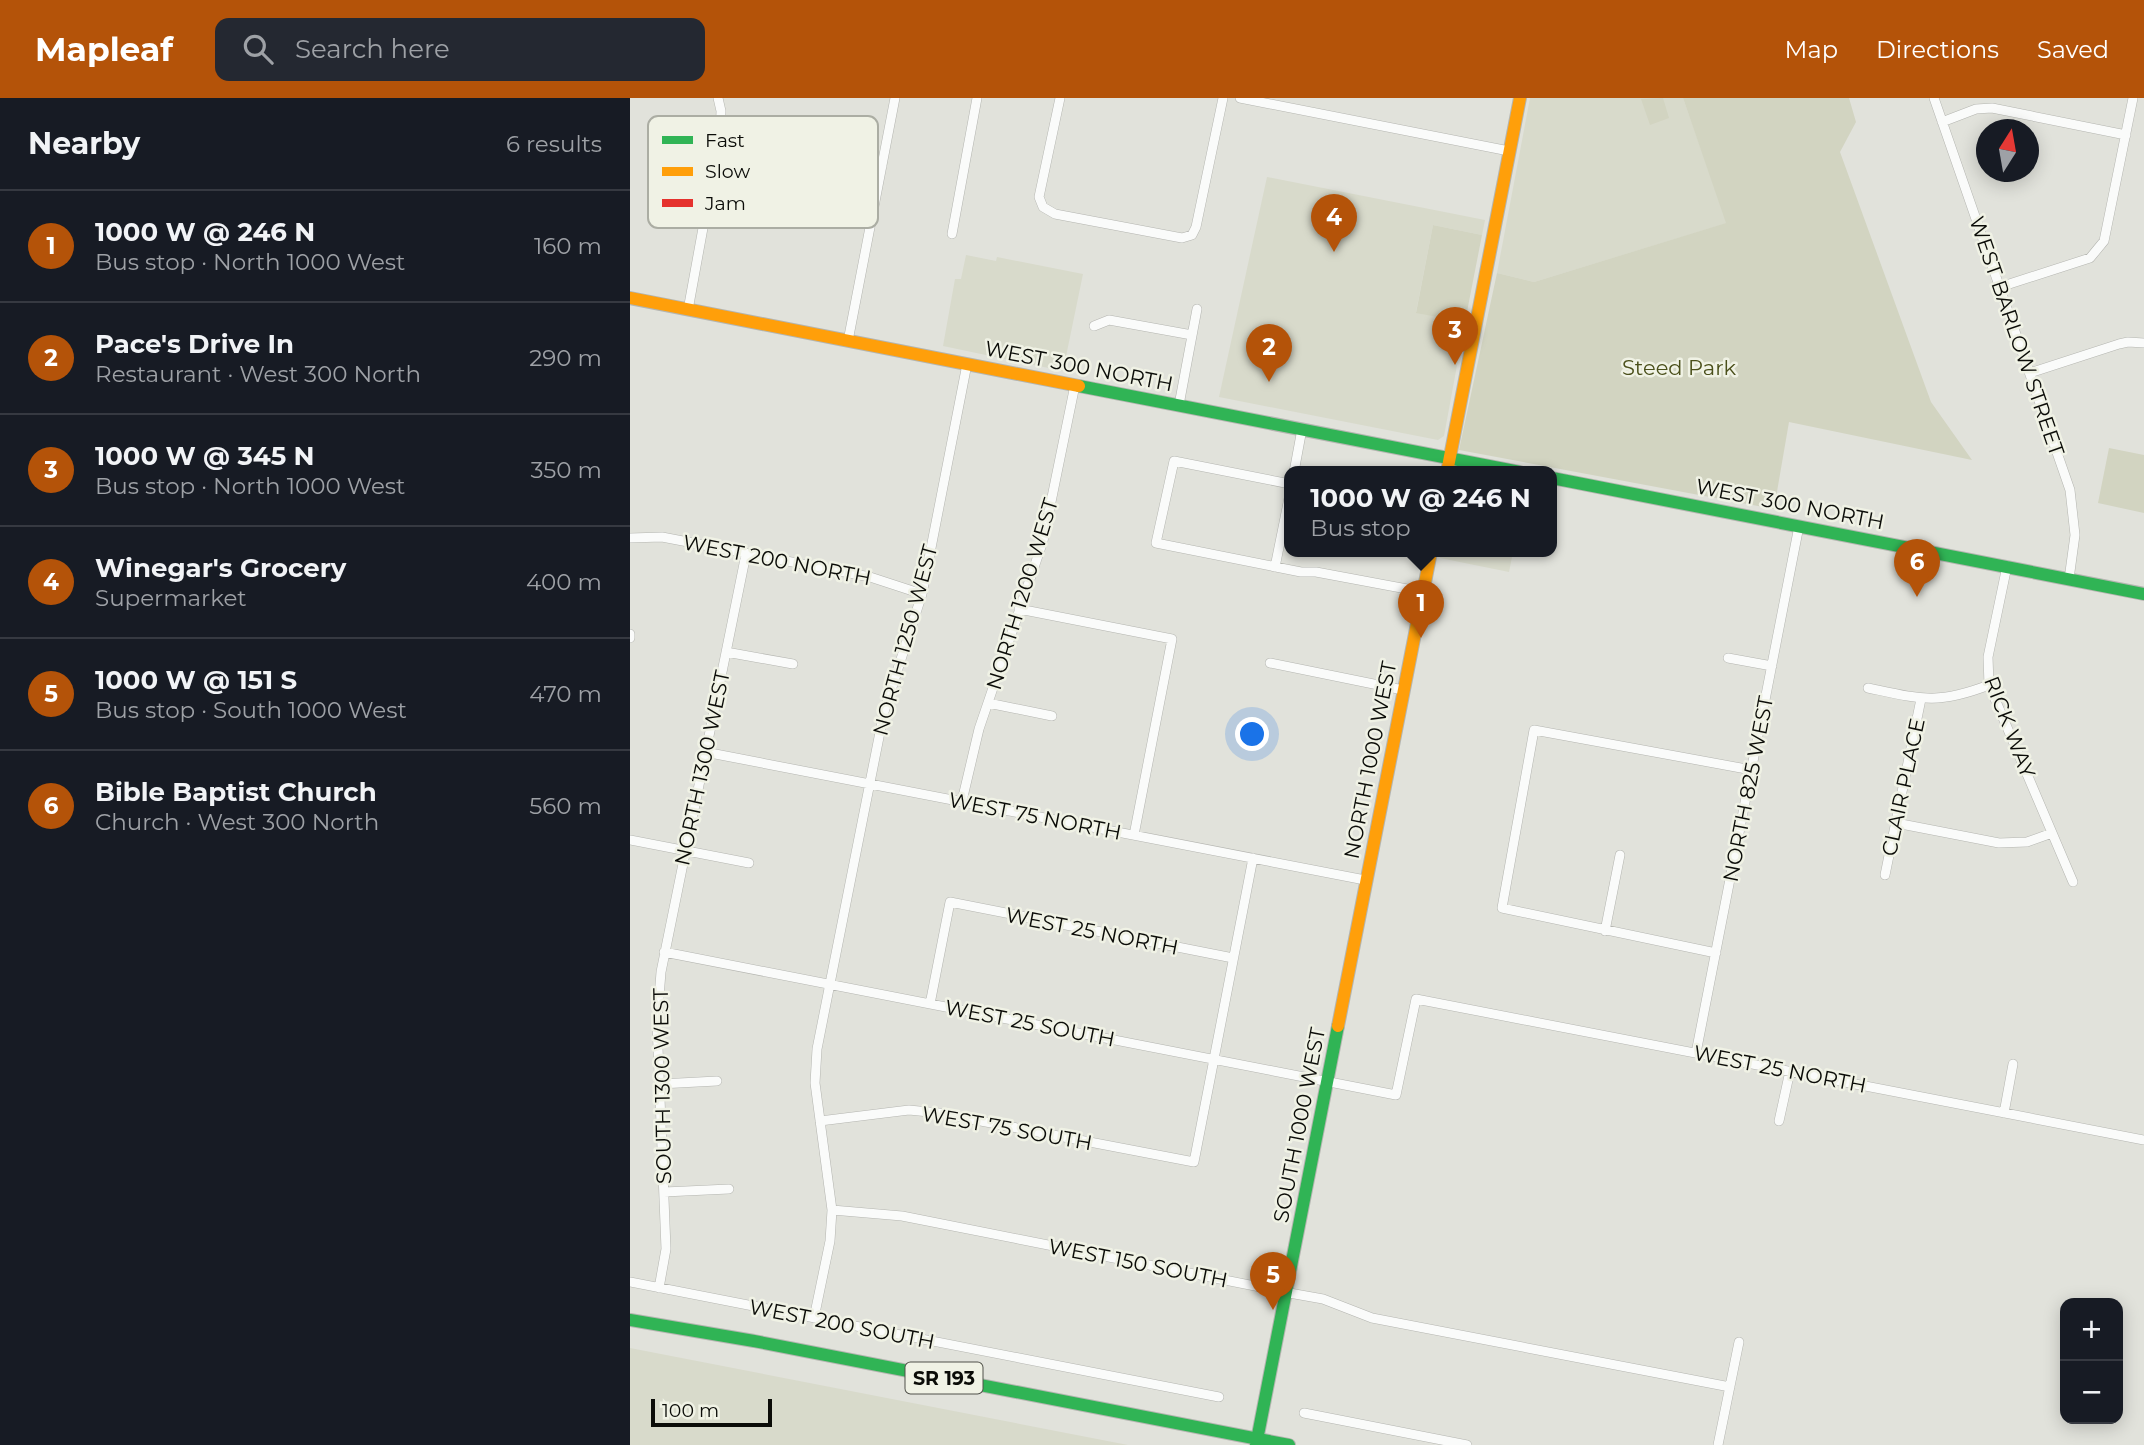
<!DOCTYPE html>
<meta charset="utf-8">
<style>
:root{--surface:#171b24;--page:#242831;--text:#f1f3f6;--muted:#9ea1a6;--line:#363941;--accent:#b45309}
body{margin:0;font-family:Montserrat,sans-serif;background:var(--page);color:var(--text)}
.controls{position:absolute;right:21px;bottom:21px;display:grid;overflow:hidden;border-radius:14px;box-shadow:0 4px 18px #0003}
.controls button{width:63px;height:63px;display:grid;place-items:center;padding:0;border:0;border-bottom:2px solid var(--line);background:var(--surface);color:var(--text);font:35px sans-serif}
.compass{position:absolute;left:1346px;top:21px;width:63px;height:63px;border-radius:50%;background:var(--surface);box-shadow:0 4px 18px #0003;rotate:11deg}
.scale{position:absolute;left:21px;bottom:18px;width:121px;box-sizing:border-box;padding-left:7px;border:4px solid #0b0c08;border-top:0;font-size:19px;line-height:24px;white-space:nowrap;color:#0b0c08;-webkit-text-stroke:5px #f0f2e5;paint-order:stroke}
.you{position:absolute;left:623px;top:637px;width:24px;height:24px;margin:-18px;border:5px solid #fff;border-radius:50%;background:#1a73e8;box-shadow:0 0 0 10px #1a73e833}
.badge{display:grid;place-items:center;width:46px;height:46px;border-radius:50%;background:var(--accent);color:#fff;font-size:23px;font-weight:700}
.pin{position:absolute;translate:-50% -58px;filter:drop-shadow(0 2px 4px #0008)}
.pin::after{content:'';position:absolute;top:37px;width:24px;height:21px;background:inherit;clip-path:polygon(0 0,100% 0,50% 100%)}
.popup{position:absolute;left:654px;top:368px;width:273px;height:91px;box-sizing:border-box;display:grid;place-content:center;border-radius:14px;background:var(--surface);filter:drop-shadow(0 2px 5px #0005);font-size:23px;white-space:nowrap;color:var(--muted)}
.popup b{font-size:26px;color:var(--text)}
.popup::after{content:'';position:absolute;left:50%;top:100%;margin-left:-14px;border:14px solid transparent;border-top-color:var(--surface)}
.list{margin:0;padding:0;list-style:none}
h2{display:flex;justify-content:space-between;align-items:center;height:91px;margin:0;padding:0 28px;font-size:30px}
h2 small{font-size:23px;font-weight:400;color:var(--muted)}
.list li{display:grid;grid-template-columns:46px 1fr auto;gap:21px;align-items:center;box-sizing:border-box;height:112px;padding:0 28px;border-top:2px solid var(--line)}
.list b{display:block;font-size:26px;white-space:nowrap}
.list p{margin:0;font-size:23px;white-space:nowrap;color:var(--muted)}
.list em{font-size:23px;font-style:normal;color:var(--muted)}
.icon{flex:none;width:38px;height:38px;fill:none;stroke:currentColor;stroke-width:2;stroke-linecap:round;stroke-linejoin:round}
.map{position:relative;flex:none;width:1514px;height:1347px;overflow:hidden}
header{display:flex;align-items:center;gap:42px;box-sizing:border-box;height:98px;padding:0 35px;background:var(--accent);color:#fff}
header strong{font-size:33px}
nav{display:flex;gap:38px;margin-inline-start:auto;font-size:24px}
.search{width:490px;height:63px;background:var(--page);display:flex;align-items:center;gap:18px;box-sizing:border-box;padding:0 24px;border-radius:14px;color:var(--muted);font-size:26px}
main{display:flex}
aside{flex:1;background:var(--surface)}
.map>svg:first-child{display:block}
</style>
<header>
<strong>Mapleaf</strong>
<div class="search"><svg class="icon" aria-label="search" viewBox="0 0 24 24"><circle cx="10" cy="10" r="6"/><path d="M15 15l6 6"/></svg>Search here</div>
<nav><a>Map</a><a>Directions</a><a>Saved</a></nav>
</header>
<main>
<aside>
<h2>Nearby<small>6 results</small></h2>
<ul class="list">
<li><span class="badge">1</span><div><b>1000 W @ 246 N</b><p>Bus stop · North 1000 West</p></div><em>160 m</em></li>
<li><span class="badge">2</span><div><b>Pace's Drive In</b><p>Restaurant · West 300 North</p></div><em>290 m</em></li>
<li><span class="badge">3</span><div><b>1000 W @ 345 N</b><p>Bus stop · North 1000 West</p></div><em>350 m</em></li>
<li><span class="badge">4</span><div><b>Winegar's Grocery</b><p>Supermarket</p></div><em>400 m</em></li>
<li><span class="badge">5</span><div><b>1000 W @ 151 S</b><p>Bus stop · South 1000 West</p></div><em>470 m</em></li>
<li><span class="badge">6</span><div><b>Bible Baptist Church</b><p>Church · West 300 North</p></div><em>560 m</em></li>
</ul>
</aside>
<div class="map">
<svg width="1514" height="1347" viewBox="0 0 1514 1347">
<rect width="100%" height="100%" fill="#e1e2db"/>
<path fill="#d8dacb" d="M 900,0 L 1053,0 L 1097,125 L 904,184 L 867,175 Z
M 637,79 L 855,122 L 852,137 L 803,127 L 786,214 L 835,224 L 814,338 L 808,342 L 589,299 Z
M 336,157 L 366,163 L 367,159 L 453,176 L 433,273 L 313,248 L 325,181 L 331,181 Z
M 812,454 L 883,454 L 879,474 L 810,460 Z
M 0,1250 L 498,1347 L 0,1347 Z"/>
<path fill="#d2d4c1" d="M 1033,0 L 1039,20 L 1020,27 L 1011,1 Z
M 1053,0 L 1219,0 L 1226,24 L 1210,54 L 1301,304 L 1342,362 L 1159,324 L 1144,411 L 829,352 L 867,175 L 904,184 L 1096,125 Z
M 803,127 L 852,137 L 835,224 L 786,215 Z
M 1479,350 L 1514,357 L 1514,415 L 1468,405 Z"/>
<g fill="none" stroke-linecap="round" stroke-linejoin="round">
<defs>
<path id="street" d="M 430,0 L 409,99 L 413,109 L 425,116 L 552,140 L 562,137 L 566,129 L 593,0
M 610,0 L 879,53
M 1304,0 L 1440,392 L 1445,437 L 1439,481
M 1312,24 L 1346,11 L 1362,10 L 1496,37
M 184,81 L 184,70 L 194,59 L 207,59 L 252,68
M 322,136 L 347,0
M 1370,189 L 1460,160 L 1474,143 L 1503,0
M 58,212 L 90,37 L 91,13 L 88,0
M 464,228 L 479,222 L 562,237
M 218,243 L 265,0
M 1400,275 L 1489,246 L 1498,244 L 1514,245
M 549,307 L 567,211
M 664,374 L 672,331
M 660,386 L 544,363 L 526,445 L 671,474 L 686,474 L 793,494
M 0,440 L 32,439 L 240,479 L 292,496
M 1377,468 L 1358,559 L 1359,587 L 1443,784
M 645,469 L 660,395
M 389,511 L 542,541 L 504,737
M 0,536 L 0,540
M 96,554 L 163,566
M 1098,560 L 1142,568
M 640,565 L 773,592
M 1238,590 C 1290,601 1307,607 1359,587
M 358,605 L 422,618
M 75,654 L 735,782
M 332,703 L 349,631 L 413,443 L 445,287
M 1266,725 L 1369,745 L 1397,744 L 1422,735
M 0,742 L 119,765
M 1255,777 L 1291,601
M 975,833 L 990,757
M 34,854 L 766,997 L 786,901 L 1514,1042
M 1086,855 L 872,810 L 904,632 L 1122,672
M 300,906 L 320,804 L 603,860
M 1066,955 L 1169,428
M 30,986 L 87,983
M 1374,1015 L 1383,966
M 190,1023 L 279,1012 L 309,1015 L 564,1064 L 623,760
M 1149,1023 L 1160,973
M 34,1094 L 99,1091
M 202,1112 L 272,1118 L 665,1196 L 693,1201 L 742,1220 L 1100,1289
M 0,1184 L 589,1299
M 29,1190 L 36,1151 L 27,925 L 31,874 L 116,456
M 184,1220 L 200,1143 L 202,1112 L 185,985 L 187,951 L 254,614 L 292,496 L 337,266
M 674,1315 L 837,1347
M 1088,1347 L 1109,1244"/>
<path id="fast" d="M 449,288 L 890,374
M 922,380 L 1514,496
M 0,1222 L 124,1243 L 659,1347
M 626,1347 L 708,928"/>
<path id="slow" d="M 0,200 L 449,288
M 817,374 L 890,0
M 708,928 L 801,454"/>
</defs>
<use href="#street" stroke="#b4b5b0" stroke-width="10"/>
<use href="#fast" stroke="#b4b5b0" stroke-width="14"/>
<use href="#slow" stroke="#b4b5b0" stroke-width="14"/>
<use href="#street" stroke="#fafbfa" stroke-width="9"/>
<use href="#fast" stroke="#30b455" stroke-width="12"/>
<use href="#slow" stroke="#ff9f0a" stroke-width="12"/>
</g>
<g text-anchor="middle" dominant-baseline="central" stroke-width="5" stroke-linejoin="round" paint-order="stroke">
<rect fill="#f0f2e5" stroke="#50514a" stroke-width="2" x="275.5" y="1264.5" width="77" height="31" rx="5"/>
<g font-size="19" font-weight="bold" fill="#0b0c08">
<text x="314" y="1280">SR 193</text>
</g>
<g font-size="21" fill="#0b0c08" stroke="#f0f2e5">
<text transform="translate(1387 238) rotate(71)">WEST BARLOW STREET</text>
<text transform="translate(449 268) rotate(11)">WEST 300 NORTH</text>
<text transform="translate(1160 406) rotate(11)">WEST 300 NORTH</text>
<text transform="translate(147 462) rotate(11)">WEST 200 NORTH</text>
<text transform="translate(392 496) rotate(-73)">NORTH 1200 WEST</text>
<text transform="translate(275 542) rotate(-75)">NORTH 1250 WEST</text>
<text transform="translate(1380 629) rotate(69)">RICK WAY</text>
<text transform="translate(740 662) rotate(-79)">NORTH 1000 WEST</text>
<text transform="translate(72 670) rotate(-78)">NORTH 1300 WEST</text>
<text transform="translate(1273 689) rotate(-78)">CLAIR PLACE</text>
<text transform="translate(1118 691) rotate(-79)">NORTH 825 WEST</text>
<text transform="translate(405 718) rotate(11)">WEST 75 NORTH</text>
<text transform="translate(462 833) rotate(11)">WEST 25 NORTH</text>
<text transform="translate(400 925) rotate(11)">WEST 25 SOUTH</text>
<text transform="translate(1150 971) rotate(11)">WEST 25 NORTH</text>
<text transform="translate(32 988) rotate(-91)">SOUTH 1300 WEST</text>
<text transform="translate(669 1027) rotate(-79)">SOUTH 1000 WEST</text>
<text transform="translate(377 1030) rotate(10)">WEST 75 SOUTH</text>
<text transform="translate(508 1165) rotate(11)">WEST 150 SOUTH</text>
<text transform="translate(212 1226) rotate(11)">WEST 200 SOUTH</text>
</g>
<g font-size="21" fill="#4a4f1a" stroke="#f0f2e5">
<text x="1049" y="269">Steed Park</text>
</g>
</g>
<rect x="18" y="18" width="230" height="112" rx="10" fill="#f0f2e5" stroke="#abada3" stroke-width="2"/>
<rect x="32" y="38" width="31" height="8" fill="#30b455"/>
<rect x="32" y="69" width="31" height="9" fill="#ff9f0a"/>
<rect x="32" y="101" width="31" height="8" fill="#e5322d"/>
<g font-size="19" fill="#0b0c08">
<text x="75" y="49">Fast</text>
<text x="75" y="80">Slow</text>
<text x="75" y="112">Jam</text>
</g>
</svg>
<div class="controls">
<button>+</button>
<button>−</button>
</div>
<svg class="compass" viewBox="-18 -18 36 36"><path d="M0-13l5 13h-10z" fill="#e53935"/><path d="M0 13l5-13h-10z" fill="#9ea1a6"/></svg>
<div class="scale">100 m</div>
<div class="you"></div>
<div class="pin badge" style="left:791px;top:540px">1</div>
<div class="popup"><b>1000 W @ 246 N</b>Bus stop</div>
<div class="pin badge" style="left:639px;top:284px">2</div>
<div class="pin badge" style="left:825px;top:267px">3</div>
<div class="pin badge" style="left:704px;top:154px">4</div>
<div class="pin badge" style="left:643px;top:1212px">5</div>
<div class="pin badge" style="left:1287px;top:499px">6</div>
</div>
</main>
